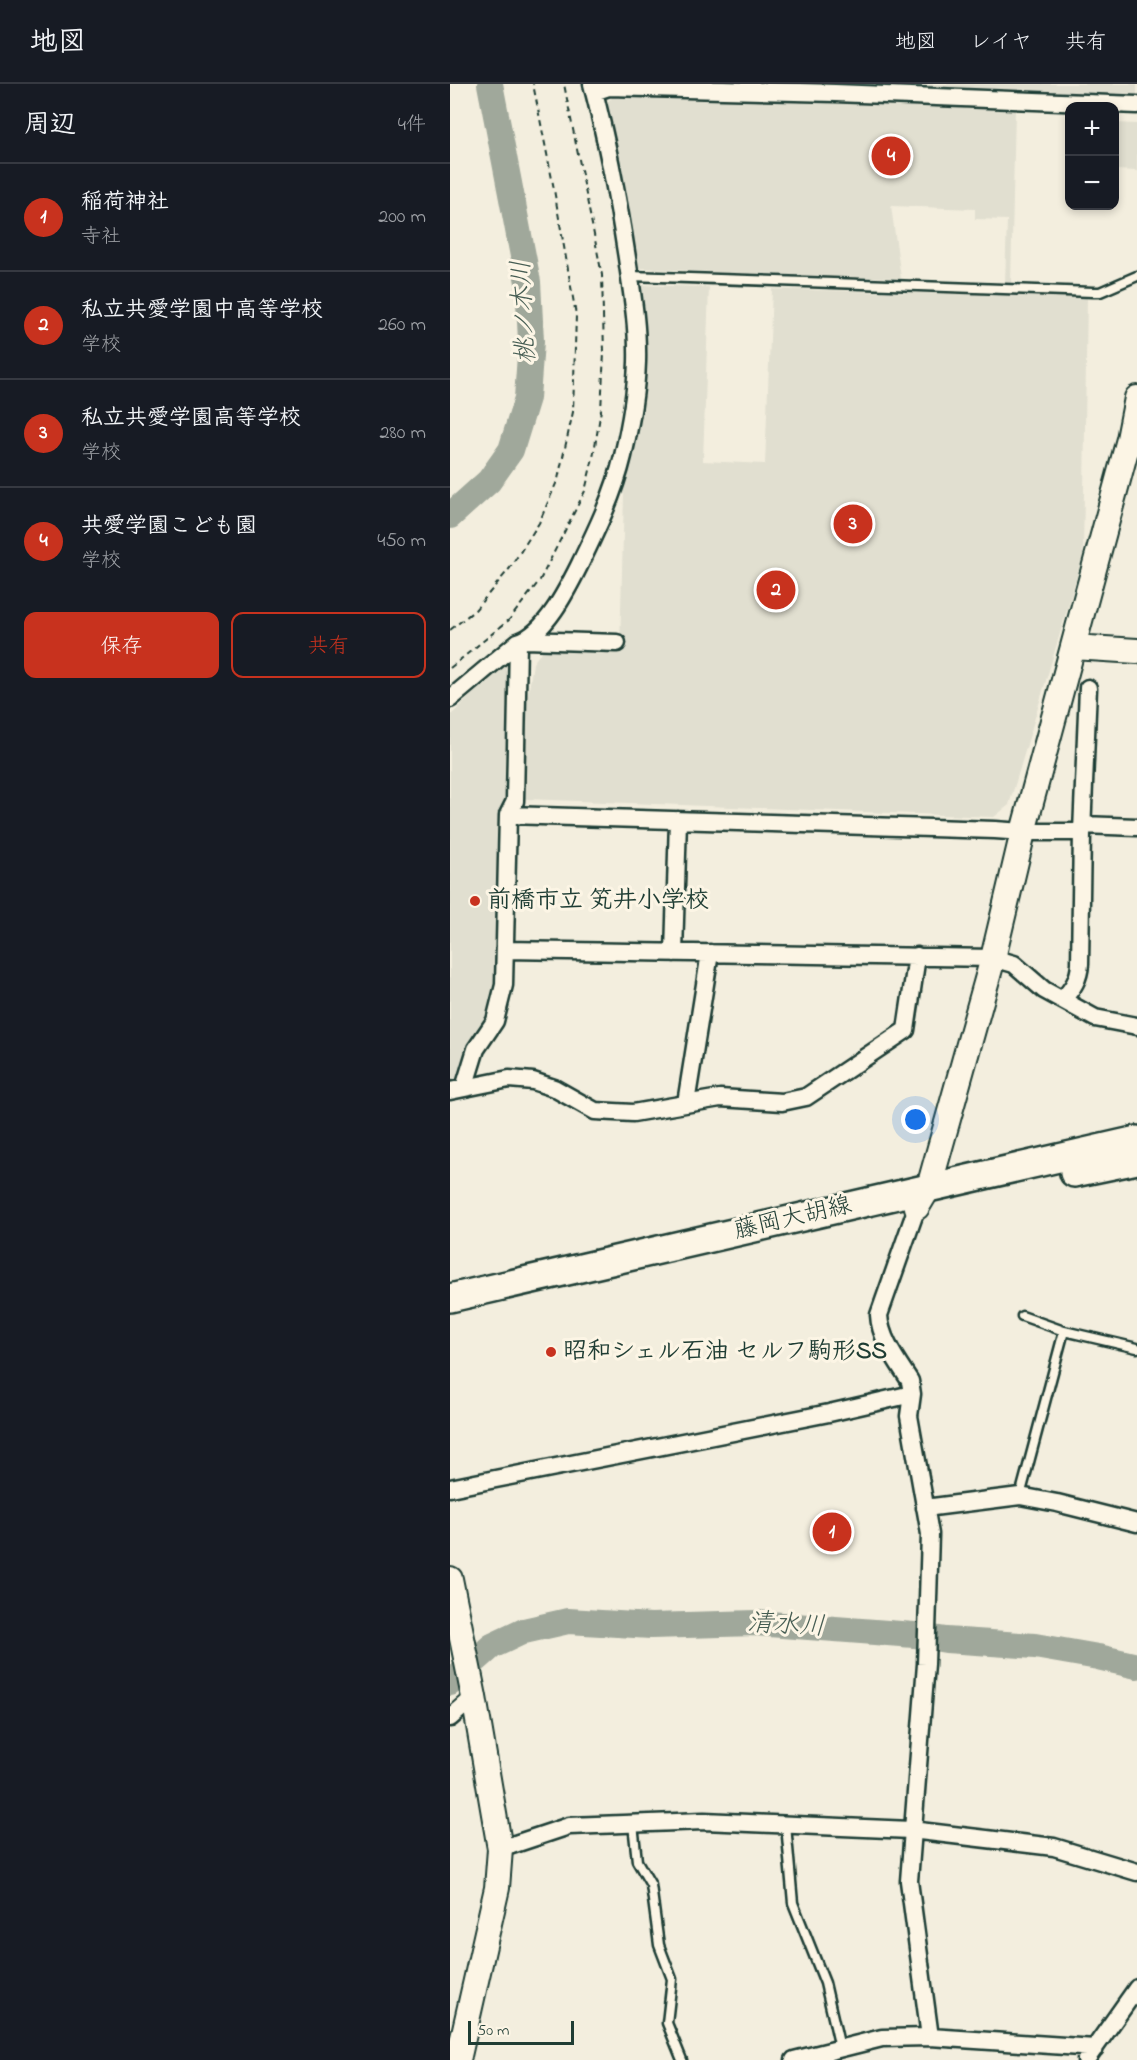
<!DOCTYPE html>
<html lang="ja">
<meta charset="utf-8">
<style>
:root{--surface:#171b24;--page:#242831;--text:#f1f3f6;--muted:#9ea1a6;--line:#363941;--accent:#c8321e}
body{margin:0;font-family:"Indie Flower","Klee One",sans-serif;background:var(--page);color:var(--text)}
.controls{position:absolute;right:18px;top:18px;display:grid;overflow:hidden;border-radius:12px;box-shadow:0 3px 9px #0003}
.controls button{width:54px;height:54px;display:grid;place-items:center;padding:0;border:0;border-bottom:2px solid var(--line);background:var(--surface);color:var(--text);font:30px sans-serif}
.scale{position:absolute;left:18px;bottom:15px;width:106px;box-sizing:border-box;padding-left:6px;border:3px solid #1f3d34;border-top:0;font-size:16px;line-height:21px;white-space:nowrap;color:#1f3d34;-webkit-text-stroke:4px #fcf5e5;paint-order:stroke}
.you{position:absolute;left:466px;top:1036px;width:21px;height:21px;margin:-15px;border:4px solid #fff;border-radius:50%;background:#1a73e8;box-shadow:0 0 0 9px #1a73e833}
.badge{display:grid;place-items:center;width:39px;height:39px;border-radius:50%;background:var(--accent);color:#fff;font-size:20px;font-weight:700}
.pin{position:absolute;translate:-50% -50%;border:3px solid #fff;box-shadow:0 2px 6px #0006}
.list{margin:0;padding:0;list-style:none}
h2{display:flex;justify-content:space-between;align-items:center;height:78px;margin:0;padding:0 24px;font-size:26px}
h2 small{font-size:20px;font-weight:400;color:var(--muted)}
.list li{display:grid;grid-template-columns:39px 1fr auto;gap:18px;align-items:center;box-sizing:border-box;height:108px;padding:0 24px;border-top:2px solid var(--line)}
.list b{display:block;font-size:22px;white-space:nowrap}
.list p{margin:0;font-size:20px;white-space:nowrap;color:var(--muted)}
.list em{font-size:20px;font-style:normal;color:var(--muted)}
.actions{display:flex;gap:12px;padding:18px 24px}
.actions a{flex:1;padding:14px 0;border:2px solid var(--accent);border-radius:12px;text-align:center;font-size:21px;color:var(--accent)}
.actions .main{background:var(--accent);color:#fff}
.map{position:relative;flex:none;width:687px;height:1976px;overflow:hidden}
header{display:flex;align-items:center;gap:36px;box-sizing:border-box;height:84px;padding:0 30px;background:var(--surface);border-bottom:2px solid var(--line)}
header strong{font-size:28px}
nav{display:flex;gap:33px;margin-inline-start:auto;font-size:21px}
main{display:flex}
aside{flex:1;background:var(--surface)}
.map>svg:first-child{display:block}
</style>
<header>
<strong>地図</strong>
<nav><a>地図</a><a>レイヤ</a><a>共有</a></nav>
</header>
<main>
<aside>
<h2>周辺<small>4件</small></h2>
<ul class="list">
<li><span class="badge">1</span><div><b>稲荷神社</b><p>寺社</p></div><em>200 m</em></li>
<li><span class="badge">2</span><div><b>私立共愛学園中高等学校</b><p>学校</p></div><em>260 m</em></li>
<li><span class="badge">3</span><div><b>私立共愛学園高等学校</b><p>学校</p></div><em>280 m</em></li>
<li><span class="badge">4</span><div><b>共愛学園こども園</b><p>学校</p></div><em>450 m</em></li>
</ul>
<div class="actions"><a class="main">保存</a><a>共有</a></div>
</aside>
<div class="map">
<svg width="687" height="1976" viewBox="0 0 687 1976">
<rect width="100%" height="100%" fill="#f3eede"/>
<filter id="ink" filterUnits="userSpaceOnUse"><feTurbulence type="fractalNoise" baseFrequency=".0167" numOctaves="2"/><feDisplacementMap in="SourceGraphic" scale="12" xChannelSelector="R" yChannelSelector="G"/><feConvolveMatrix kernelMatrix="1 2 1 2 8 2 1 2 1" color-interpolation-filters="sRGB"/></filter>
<g filter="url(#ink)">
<path fill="#e1dfd0" d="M 309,0 L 687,0 L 687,14 Z
M 165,11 L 565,26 L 561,200 L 555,199 L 557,136 L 525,135 L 525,125 L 441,122 L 451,194 L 314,191 L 188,184 L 155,20 Z
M 664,39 L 687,40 L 687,87 L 665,86 Z
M 191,201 L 259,203 L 253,377 L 315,380 L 322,205 L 637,213 L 633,472 L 559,721 L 544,733 L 76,715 L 70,708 L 71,658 L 83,579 L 95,563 L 170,565 L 174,410 L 170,408 L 189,335 L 196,280 L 195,245 Z
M 59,575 L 55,734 L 46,899 L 40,936 L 7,999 L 0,1000 L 0,632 Z"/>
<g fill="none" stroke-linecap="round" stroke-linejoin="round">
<path stroke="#a0a89b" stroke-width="26" d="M 0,432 L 39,397 L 61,366 L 77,314 L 81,257 L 78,198 L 40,0
M 0,1599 L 42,1562 L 74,1547 L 118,1537 L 201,1542 L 306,1539 L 464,1551 L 496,1556 L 585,1562 L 648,1573 L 687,1582"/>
<defs>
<path id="lane" d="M 180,192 L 643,208 L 650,208 L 687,192
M 572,1232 L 614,1247 L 687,1264
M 570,1412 L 614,1247
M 183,1740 L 187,1777 L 201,1801 L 209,1861 L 222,1895 L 217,1939 L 232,1976
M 336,1741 L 343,1819 L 375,1899 L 390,1964"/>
<path id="street" d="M 144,8 L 159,3 L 385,9 L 687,21
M 76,556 L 167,559
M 0,615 L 68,558 C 95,550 117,506 129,482 C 146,447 164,410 173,372 C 180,342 186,309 187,278 C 188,243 182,208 177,174 C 168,115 157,57 142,0
M 58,731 L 545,746 L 573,748 L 632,748
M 632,741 L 687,743
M 56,866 L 543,874 L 564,880 L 594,906 L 645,934 L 687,942
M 224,869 L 228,736
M 613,915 C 623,904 629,895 630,880 L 632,748 L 638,604
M 14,1004 L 26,965 L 45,937 L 54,901 L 58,731 L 65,717 L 68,558
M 0,1007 L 59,995 L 83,997 L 104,1004 L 145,1027 L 183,1029 L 270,1014 L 332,1018 L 356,1013 L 456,946 L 467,872
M 236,1019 L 260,869
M 0,1404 L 379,1329 L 462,1310
M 475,1424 L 570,1412 L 607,1419 L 687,1439
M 0,1634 L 24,1613
M 50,1765 L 119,1742 L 254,1737 L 461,1746 L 604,1763 L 687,1788
M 480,1953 L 645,1964
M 344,1976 L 432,1954 L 480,1953 L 459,1797 L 476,1580 L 480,1450 L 459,1332 L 462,1310 L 460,1297 C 448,1278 430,1255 429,1231 L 467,1123
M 636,1976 L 687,1904"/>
<path id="secondary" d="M 623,563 L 687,567
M 467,1123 L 479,1103 L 543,874 L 573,748 L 679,355 L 687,314
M 0,1495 L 24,1613 L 50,1765 L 47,1804 L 8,1976"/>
<path id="primary" d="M 624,1089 L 687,1076
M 0,1214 L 687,1056"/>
</defs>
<use href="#lane" stroke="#1f3d34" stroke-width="13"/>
<use href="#street" stroke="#1f3d34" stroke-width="21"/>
<use href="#secondary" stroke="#1f3d34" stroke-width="28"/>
<use href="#primary" stroke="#1f3d34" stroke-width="32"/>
<path stroke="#1f3d34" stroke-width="2" stroke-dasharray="6 4.5" stroke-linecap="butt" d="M 0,546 L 25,526 L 60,484 L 89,439 L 108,395 L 123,328 L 126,231 L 103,100 L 83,0
M 0,584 L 59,536 L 90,496 L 135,407 L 143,374 L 151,326 L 154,269 L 152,191 L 114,0"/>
<use href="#lane" stroke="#fcf5e5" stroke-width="8"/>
<use href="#street" stroke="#fcf5e5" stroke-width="16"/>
<use href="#secondary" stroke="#fcf5e5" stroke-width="24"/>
<use href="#primary" stroke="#fcf5e5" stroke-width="27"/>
</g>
</g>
<g fill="#c8321e" stroke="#fcf5e5" stroke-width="2">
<circle cx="25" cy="817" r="6"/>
<circle cx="101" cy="1268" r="6"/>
</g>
<g text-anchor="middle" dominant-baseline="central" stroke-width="6" stroke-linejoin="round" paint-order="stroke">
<g font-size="24" font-weight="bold" fill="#1f3d34" stroke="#fcf5e5" text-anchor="start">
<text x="37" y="817">前橋市立 笂井小学校</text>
<text x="113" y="1268">昭和シェル石油 セルフ駒形SS</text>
</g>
<g font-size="24" fill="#1f3d34" stroke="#fcf5e5">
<text transform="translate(343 1135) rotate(-13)">藤岡大胡線</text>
</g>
<g font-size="26" font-style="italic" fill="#465d53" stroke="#fcf5e5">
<text transform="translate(75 228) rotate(-93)">桃ノ木川</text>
<text transform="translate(336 1542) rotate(3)">清水川</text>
</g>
</g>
</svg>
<div class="controls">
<button>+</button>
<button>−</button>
</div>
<div class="scale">50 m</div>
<div class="you"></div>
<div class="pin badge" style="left:382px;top:1448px">1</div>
<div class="pin badge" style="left:326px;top:506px">2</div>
<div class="pin badge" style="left:403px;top:440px">3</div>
<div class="pin badge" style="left:441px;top:72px">4</div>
</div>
</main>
